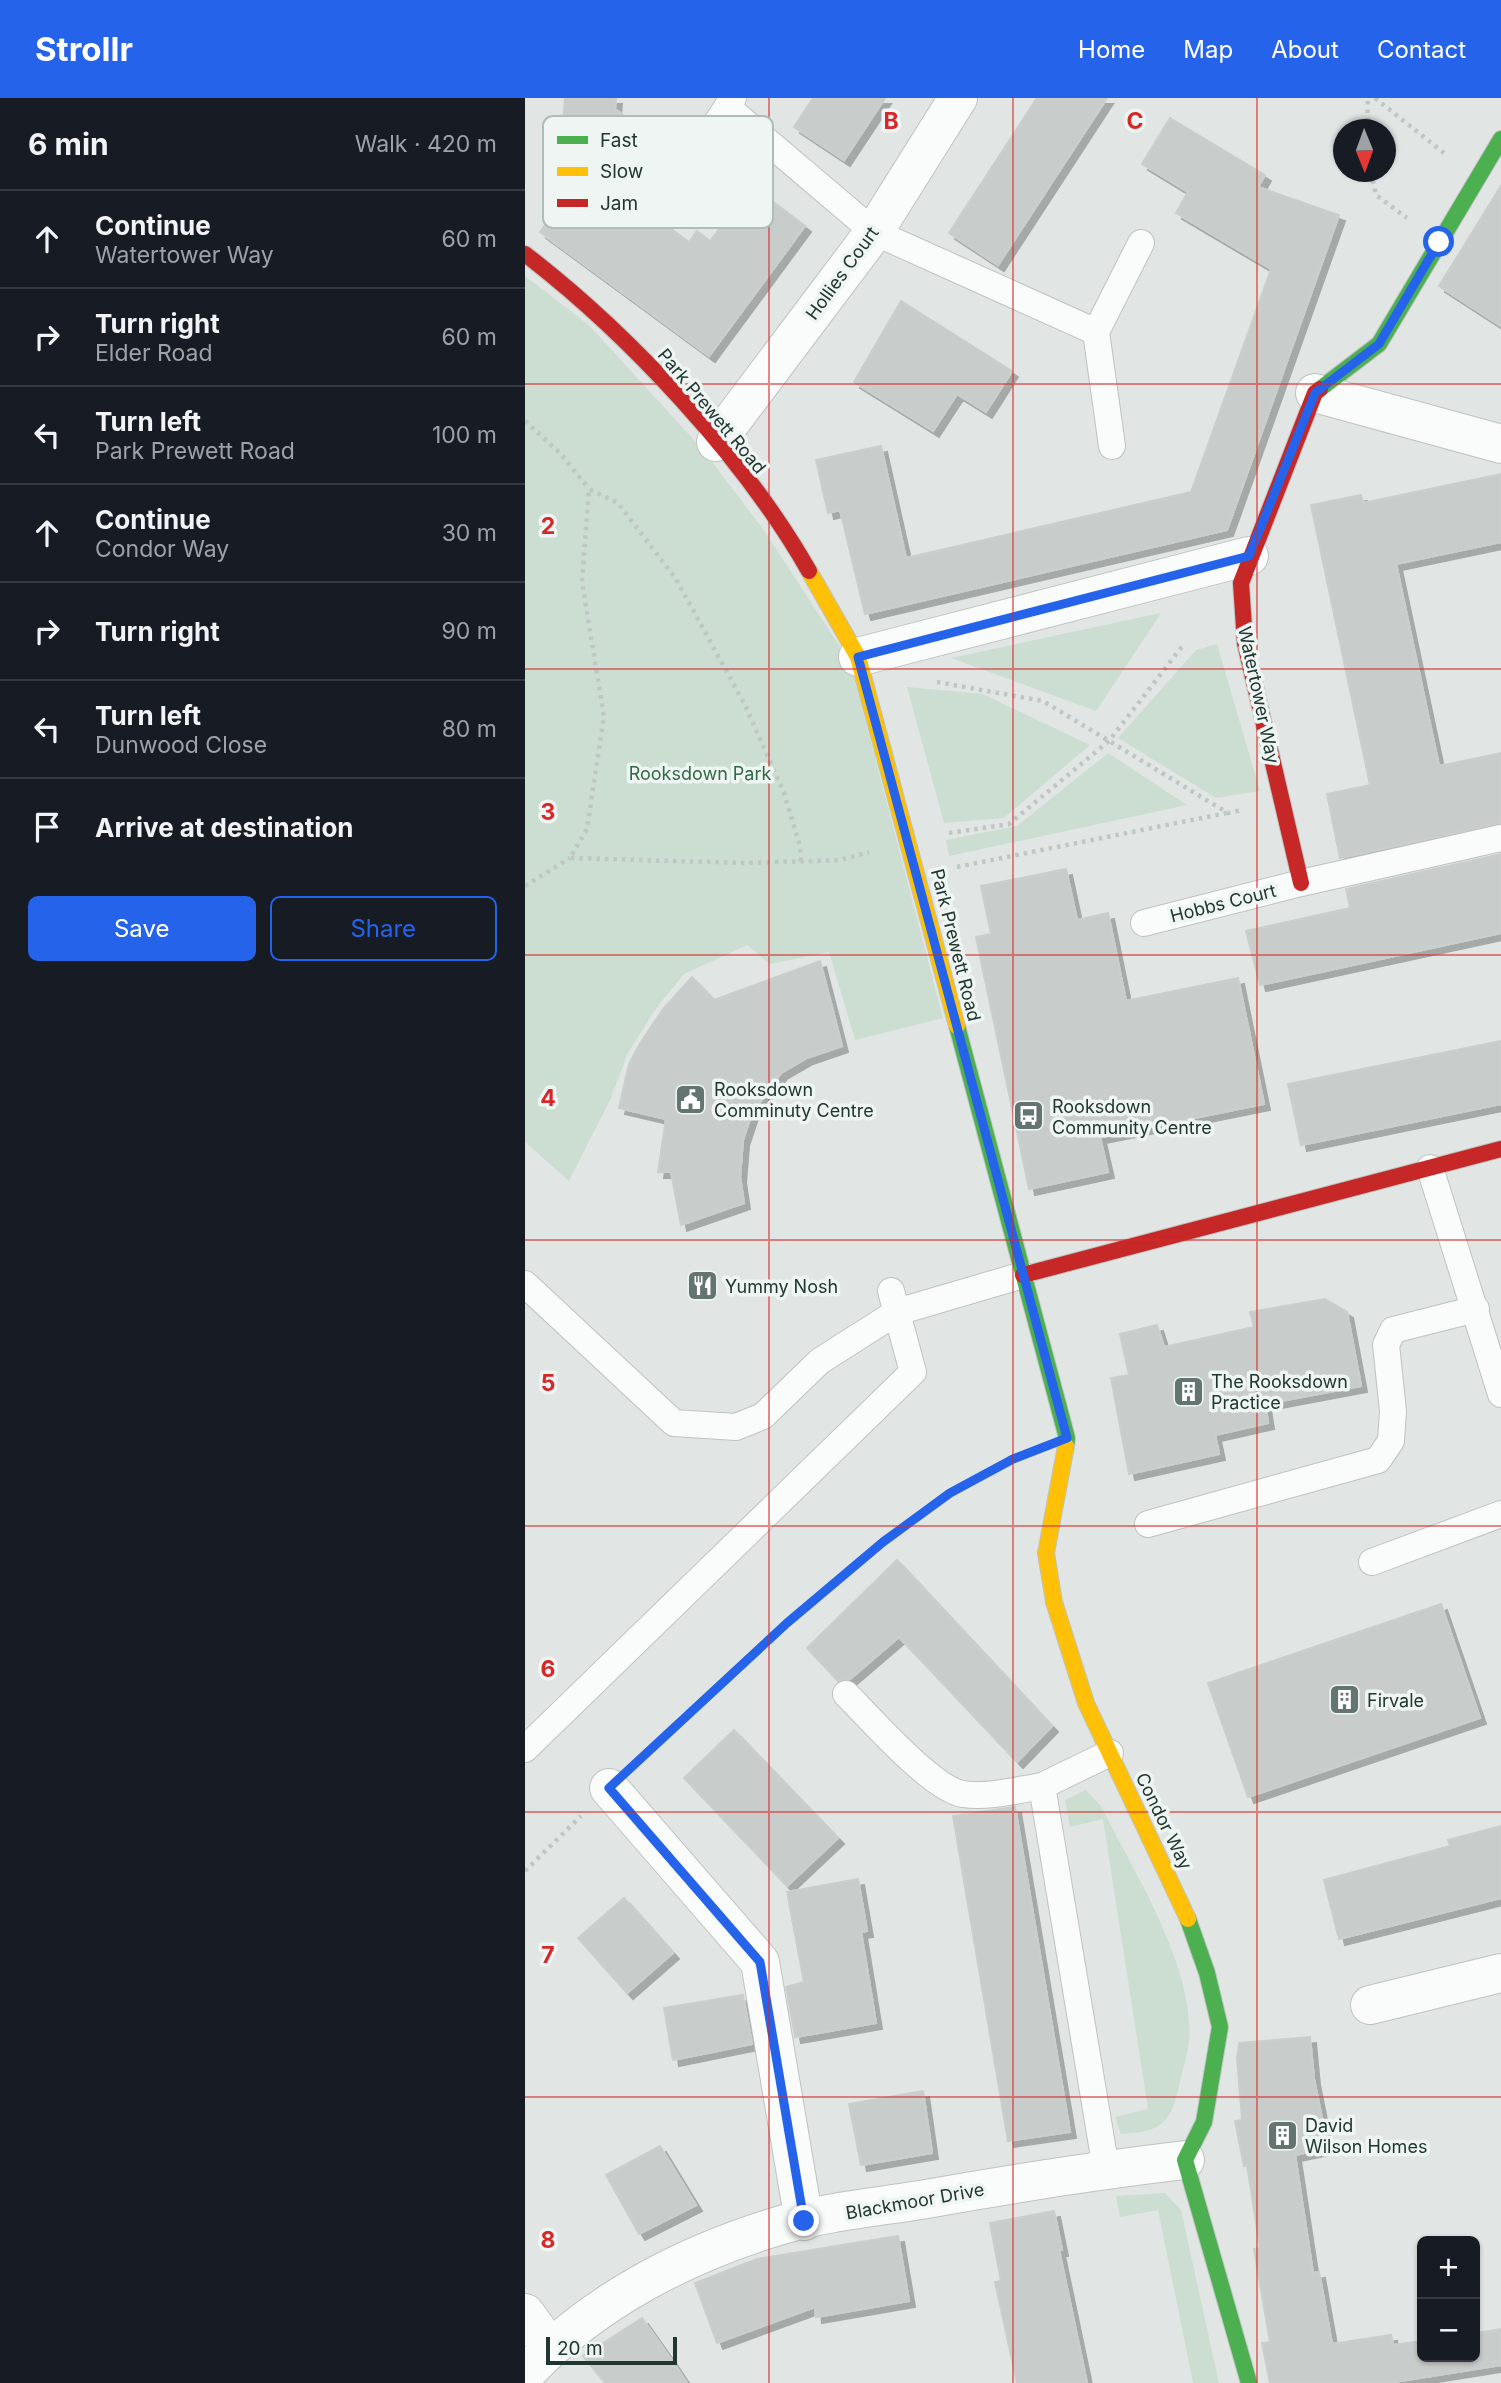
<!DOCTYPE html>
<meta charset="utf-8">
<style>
:root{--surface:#171b24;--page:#242831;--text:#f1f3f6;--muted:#9ea1a6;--line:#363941;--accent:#2563eb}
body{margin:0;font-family:Inter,sans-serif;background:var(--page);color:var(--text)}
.controls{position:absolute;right:21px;bottom:21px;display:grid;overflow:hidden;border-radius:10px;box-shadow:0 2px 5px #0004}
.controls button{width:63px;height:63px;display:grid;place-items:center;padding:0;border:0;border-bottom:2px solid var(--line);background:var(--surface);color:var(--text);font:35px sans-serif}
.compass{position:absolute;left:808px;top:21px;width:63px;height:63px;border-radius:50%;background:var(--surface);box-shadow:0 2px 5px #0004;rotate:179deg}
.scale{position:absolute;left:21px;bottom:18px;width:131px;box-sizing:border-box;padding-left:7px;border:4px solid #213631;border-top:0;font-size:19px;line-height:24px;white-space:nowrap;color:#213631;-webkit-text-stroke:5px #eef5f2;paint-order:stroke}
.stop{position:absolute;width:21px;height:21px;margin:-16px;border:5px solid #2563eb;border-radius:50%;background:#fff}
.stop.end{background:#2563eb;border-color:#fff;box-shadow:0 2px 7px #0008}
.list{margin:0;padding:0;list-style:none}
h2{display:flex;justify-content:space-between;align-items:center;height:91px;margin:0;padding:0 28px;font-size:30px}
h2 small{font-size:23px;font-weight:400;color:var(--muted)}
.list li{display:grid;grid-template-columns:46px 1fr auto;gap:21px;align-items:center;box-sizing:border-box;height:98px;padding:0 28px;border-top:2px solid var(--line)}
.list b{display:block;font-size:26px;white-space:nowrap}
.list p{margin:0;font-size:23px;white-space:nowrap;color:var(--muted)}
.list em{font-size:23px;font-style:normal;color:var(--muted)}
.actions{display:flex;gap:14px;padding:21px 28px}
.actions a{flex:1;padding:16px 0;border:2px solid var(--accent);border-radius:10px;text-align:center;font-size:24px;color:var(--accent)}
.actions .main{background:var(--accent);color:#fff}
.icon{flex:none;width:38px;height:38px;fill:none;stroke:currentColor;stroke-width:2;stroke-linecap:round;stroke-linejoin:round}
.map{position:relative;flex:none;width:976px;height:2285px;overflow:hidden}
header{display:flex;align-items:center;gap:42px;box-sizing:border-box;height:98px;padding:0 35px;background:var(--accent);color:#fff}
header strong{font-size:33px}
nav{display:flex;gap:38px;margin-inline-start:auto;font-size:24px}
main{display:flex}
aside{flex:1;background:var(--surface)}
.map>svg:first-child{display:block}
</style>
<header>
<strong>Strollr</strong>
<nav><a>Home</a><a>Map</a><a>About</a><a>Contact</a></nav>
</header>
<main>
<aside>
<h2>6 min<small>Walk · 420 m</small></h2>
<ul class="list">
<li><svg class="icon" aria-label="ahead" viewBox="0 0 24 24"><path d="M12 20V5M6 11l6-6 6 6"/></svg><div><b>Continue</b><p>Watertower Way</p></div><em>60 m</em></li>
<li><svg class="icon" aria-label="right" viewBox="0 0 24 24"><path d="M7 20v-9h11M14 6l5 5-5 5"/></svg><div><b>Turn right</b><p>Elder Road</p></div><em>60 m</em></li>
<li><svg class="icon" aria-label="left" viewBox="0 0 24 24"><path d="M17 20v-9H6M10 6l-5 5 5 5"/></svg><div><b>Turn left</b><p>Park Prewett Road</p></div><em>100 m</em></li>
<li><svg class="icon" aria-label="ahead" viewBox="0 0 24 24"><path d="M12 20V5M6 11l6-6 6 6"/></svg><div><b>Continue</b><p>Condor Way</p></div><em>30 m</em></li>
<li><svg class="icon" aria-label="right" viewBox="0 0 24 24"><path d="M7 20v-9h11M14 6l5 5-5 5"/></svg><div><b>Turn right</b></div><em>90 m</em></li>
<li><svg class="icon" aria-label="left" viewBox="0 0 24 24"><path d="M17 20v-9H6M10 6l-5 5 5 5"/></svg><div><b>Turn left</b><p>Dunwood Close</p></div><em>80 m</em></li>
<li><svg class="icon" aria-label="arrive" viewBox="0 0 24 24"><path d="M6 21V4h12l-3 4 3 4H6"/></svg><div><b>Arrive at destination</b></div></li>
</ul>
<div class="actions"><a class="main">Save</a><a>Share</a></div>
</aside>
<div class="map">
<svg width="976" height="2285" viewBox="0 0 976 2285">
<defs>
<filter id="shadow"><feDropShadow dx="6" dy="6" stdDeviation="0" flood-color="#0004"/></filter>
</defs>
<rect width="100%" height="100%" fill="#e1e6e4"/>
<path fill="#cbded1" d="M 0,178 L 65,228 L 179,353 L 238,431 L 325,564 L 418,920 L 330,942 L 304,854 L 245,866 L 222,847 L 159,876 L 132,909 L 103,955 L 85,1002 L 44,1083 L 0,1044 Z
M 636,515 L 571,613 L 426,560 Z
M 692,546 L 735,693 L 691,700 L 593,640 L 671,552 Z
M 382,589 L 458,596 L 565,647 L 479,720 L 419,725 Z
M 583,655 L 662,707 L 424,758 L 421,742 L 492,728 Z
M 561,1692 L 576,1708 C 608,1772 670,1869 664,1942 C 663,1955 658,1970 655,1984 C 646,2024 639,2034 596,2036 L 590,2019 L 623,2011 L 578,1721 L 545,1729 L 540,1702 Z
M 640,2095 L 656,2112 L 694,2285 L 668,2285 L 633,2112 L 595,2119 L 591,2098 Z"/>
<path fill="#c8cdcb" stroke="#cacfcd" stroke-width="2" filter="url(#shadow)" d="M 40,0 L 91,0 L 90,11 L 116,31 L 85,71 L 37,33 Z
M 288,0 L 360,0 L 319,62 L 269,29 Z
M 512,0 L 582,0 L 473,167 L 424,135 Z
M 645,20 L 740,77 L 733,89 L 814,117 L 702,432 L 340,516 L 315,412 L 303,415 L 291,362 L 356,348 L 381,460 L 666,394 L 746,171 L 651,115 L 663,94 L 617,66 Z
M 63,69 L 164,144 L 172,133 L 185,143 L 201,122 L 213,130 L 238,96 L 280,128 L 184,258 L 15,134 Z
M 976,88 L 976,228 L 914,188 Z
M 376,203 L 487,273 L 461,314 L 432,296 L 408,333 L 329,284 Z
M 976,376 L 976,444 L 871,466 L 914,668 L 976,655 L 976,725 L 815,760 L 802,696 L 845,687 L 786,407 L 836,397 L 838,405 Z
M 976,756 L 976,835 L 735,887 L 721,833 L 825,810 L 821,791 Z
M 541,771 L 552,822 L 583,815 L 601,903 L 713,880 L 739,1006 L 575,1039 L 583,1074 L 504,1091 L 451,839 L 466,836 L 456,788 Z
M 295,863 L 317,948 L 282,960 L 256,975 L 227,1015 L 218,1042 L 215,1079 L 219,1105 L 156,1127 L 146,1074 L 133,1074 L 141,1021 L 94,1010 L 104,966 L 114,947 L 138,911 L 167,879 L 189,902 Z
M 976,943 L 976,1006 L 776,1047 L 763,986 Z
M 800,1201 L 822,1214 L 836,1288 L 740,1306 L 743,1325 L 690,1337 L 694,1356 L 604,1376 L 586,1280 L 604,1277 L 595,1236 L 632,1227 L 639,1249 L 729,1229 L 725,1214 Z
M 372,1462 L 527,1628 L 492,1664 L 374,1539 L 325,1581 L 313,1583 L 282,1550 Z
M 916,1506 L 955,1620 L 723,1699 L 683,1585 Z
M 209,1632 L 313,1740 L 262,1788 L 159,1680 Z
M 490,1709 L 545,2034 L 483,2043 L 428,1718 Z
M 976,1728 L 976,1800 L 814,1841 L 799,1782 L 925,1748 L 923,1742 Z
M 333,1781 L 342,1833 L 336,1834 L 351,1925 L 270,1939 L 261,1889 L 279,1884 L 262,1794 Z
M 99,1800 L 148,1855 L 102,1895 L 53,1840 Z
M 218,1897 L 227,1946 L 148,1962 L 139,1910 Z
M 785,1939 L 789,1981 L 803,2050 L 770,2057 L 788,2175 L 794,2174 L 807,2246 L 866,2237 L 868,2247 L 897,2243 L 897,2259 L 950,2259 L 950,2235 L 976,2231 L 976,2267 L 863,2285 L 745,2285 L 737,2245 L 745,2244 L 729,2151 L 735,2150 L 722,2067 L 719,2068 L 710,2023 L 717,2022 L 712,1960 L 714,1945 Z
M 398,1993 L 407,2055 L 336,2067 L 324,2006 Z
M 135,2048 L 171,2107 L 114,2136 L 81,2077 Z
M 529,2113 L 537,2152 L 534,2152 L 562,2285 L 492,2285 L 470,2184 L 476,2183 L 465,2125 Z
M 373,2138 L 384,2203 L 291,2219 L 290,2209 L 192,2245 L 170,2185 L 232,2161 Z
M 117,2220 L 146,2261 L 162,2285 L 80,2285 L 58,2258 Z"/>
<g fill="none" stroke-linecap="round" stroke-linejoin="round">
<defs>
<path id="lane" d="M 202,9 L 349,134 L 571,234
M 139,105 L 208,0
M 587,348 L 571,234 L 616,145
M 619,825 L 776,785 L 976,740
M 905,1070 L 976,1296
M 0,1186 L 149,1325 L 211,1329 L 238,1318 L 295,1263 L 372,1214 L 498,1177
M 623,1426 L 853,1362 L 866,1343 L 868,1313 L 861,1247 L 868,1232 L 951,1211
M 847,1464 L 976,1416
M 321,1596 C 345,1620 408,1692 438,1696 C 463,1700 492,1692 517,1688
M 0,1651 L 388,1274 L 366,1193
M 581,2071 L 517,1688 L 585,1655"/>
<path id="street" d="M 790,295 L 976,346
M 191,344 L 349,134 L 433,0
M 333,559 L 724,458
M 84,1690 L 235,1864 L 279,2123
M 845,1907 L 976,1875
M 0,2215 L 25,2249
M 0,2276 C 69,2202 164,2154 260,2126 C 303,2113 362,2108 407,2100 C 491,2085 575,2072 660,2062"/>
<path id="fast" d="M 795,291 L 854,246 L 976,41
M 432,928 L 542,1340 L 541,1348
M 663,1821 L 682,1875 L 695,1929 L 679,2024 L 660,2062 L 724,2285"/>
<path id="slow" d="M 284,473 L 333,559 L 432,928
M 541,1348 L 521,1455 L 529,1504 L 561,1605 L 663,1821"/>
<path id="jam" d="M 0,156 C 104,236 219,359 284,473
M 776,785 L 720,545 L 716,485 L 790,295 L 795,291
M 498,1177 L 976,1051"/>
</defs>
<use href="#lane" stroke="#bec3c1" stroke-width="28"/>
<use href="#street" stroke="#bec3c1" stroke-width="40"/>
<use href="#fast" stroke="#bec3c1" stroke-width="18"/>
<use href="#slow" stroke="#bec3c1" stroke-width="18"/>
<use href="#jam" stroke="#bec3c1" stroke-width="18"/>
<path stroke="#bfc7c5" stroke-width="4.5" stroke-dasharray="3.5 5" stroke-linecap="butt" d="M 850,0 L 919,55
M 842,32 L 843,0
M 846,74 L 851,97 L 882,120
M 0,323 L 35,355 L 64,391
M 412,584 L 518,603 L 703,715 L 717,712
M 424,735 L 484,726 L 584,643 L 659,546
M 276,763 L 275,748 L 259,695 L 220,607 L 151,481 L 93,405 L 64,391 L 57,484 L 79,618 L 62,731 L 45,760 L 222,765 L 315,762 L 344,754
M 432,769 L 702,715
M 0,788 L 45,760
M 116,1661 C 185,1597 253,1532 326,1471 C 377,1428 435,1381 499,1357
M 0,1773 L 56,1718"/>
<use href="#lane" stroke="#fafbfb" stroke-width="26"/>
<use href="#street" stroke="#fafbfb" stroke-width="38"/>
<use href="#fast" stroke="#4caf50" stroke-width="16"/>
<use href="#slow" stroke="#ffc107" stroke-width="16"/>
<use href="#jam" stroke="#c62828" stroke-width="16"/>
</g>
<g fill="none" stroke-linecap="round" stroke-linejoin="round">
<path stroke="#2563eb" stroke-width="9" d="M 279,2123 L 235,1864 L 84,1690 L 262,1525 L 358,1444 L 425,1395 L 488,1361 L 542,1340 L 333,559 L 724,458 L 790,295 L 854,246 L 914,144"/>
</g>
<path fill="none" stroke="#d62828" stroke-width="2" stroke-opacity="0.55" d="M 244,0 L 244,2285M 488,0 L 488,2285M 732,0 L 732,2285M 0,286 L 976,286M 0,571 L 976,571M 0,857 L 976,857M 0,1142 L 976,1142M 0,1428 L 976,1428M 0,1714 L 976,1714M 0,1999 L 976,1999"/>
<defs>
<symbol id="civic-square" viewBox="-11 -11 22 22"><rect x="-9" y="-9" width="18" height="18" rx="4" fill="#647470" stroke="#eef5f2"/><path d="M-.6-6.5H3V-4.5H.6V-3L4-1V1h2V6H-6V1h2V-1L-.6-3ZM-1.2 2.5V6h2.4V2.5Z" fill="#fff"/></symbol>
<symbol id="bus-square" viewBox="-11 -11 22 22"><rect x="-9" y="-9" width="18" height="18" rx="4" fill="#647470" stroke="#eef5f2"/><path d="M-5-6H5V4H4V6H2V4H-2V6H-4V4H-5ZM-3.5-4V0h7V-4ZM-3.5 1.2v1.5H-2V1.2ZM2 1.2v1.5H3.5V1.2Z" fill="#fff"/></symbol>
<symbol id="restaurant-square" viewBox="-11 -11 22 22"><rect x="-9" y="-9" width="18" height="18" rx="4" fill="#647470" stroke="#eef5f2"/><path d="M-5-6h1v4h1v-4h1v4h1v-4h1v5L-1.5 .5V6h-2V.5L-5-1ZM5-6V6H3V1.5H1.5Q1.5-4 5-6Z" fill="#fff"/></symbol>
<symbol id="building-square" viewBox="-11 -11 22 22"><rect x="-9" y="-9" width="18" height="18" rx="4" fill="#647470" stroke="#eef5f2"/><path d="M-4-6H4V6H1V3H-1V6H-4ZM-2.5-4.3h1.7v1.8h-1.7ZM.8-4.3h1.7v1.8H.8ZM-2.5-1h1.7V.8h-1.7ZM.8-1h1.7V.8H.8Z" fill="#fff"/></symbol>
</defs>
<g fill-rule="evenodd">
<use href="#civic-square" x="148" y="984" width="35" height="35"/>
<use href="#bus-square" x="486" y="1000" width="35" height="35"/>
<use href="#restaurant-square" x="160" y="1170" width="35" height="35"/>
<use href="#building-square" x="646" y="1276" width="35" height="35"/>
<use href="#building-square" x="802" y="1584" width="35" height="35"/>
<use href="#building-square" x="740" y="2020" width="35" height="35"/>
</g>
<g text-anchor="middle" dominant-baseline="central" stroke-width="7" stroke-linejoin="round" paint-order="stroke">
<g font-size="18" fill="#213631" stroke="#eef5f2">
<text transform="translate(317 175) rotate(-54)">Hollies Court</text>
<text transform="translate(187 313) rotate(50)">Park Prewett Road</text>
<text transform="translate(734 597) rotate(78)">Watertower Way</text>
<text transform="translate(698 805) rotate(-14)">Hobbs Court</text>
<text transform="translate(431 847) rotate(76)">Park Prewett Road</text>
<text transform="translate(639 1723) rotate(64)">Condor Way</text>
<text transform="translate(390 2103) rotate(-10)">Blackmoor Drive</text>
</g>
<g font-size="18" fill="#306946" stroke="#eef5f2">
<text x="175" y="675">Rooksdown Park</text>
</g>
<g font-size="18" fill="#213631" stroke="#eef5f2" text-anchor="start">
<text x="189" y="991">Rooksdown<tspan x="189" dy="21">Comminuty Centre</tspan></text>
<text x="527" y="1008">Rooksdown<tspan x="527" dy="21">Community Centre</tspan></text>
<text x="200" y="1188">Yummy Nosh</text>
<text x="686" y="1283">The Rooksdown<tspan x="686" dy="21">Practice</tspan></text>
<text x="842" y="1602">Firvale</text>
<text x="780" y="2027">David<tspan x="780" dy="21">Wilson Homes</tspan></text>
</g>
</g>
<rect x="18" y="18" width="230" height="112" rx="10" fill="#eef5f2" stroke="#b0bcb8" stroke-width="2"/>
<rect x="32" y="38" width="31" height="8" fill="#4caf50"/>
<rect x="32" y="69" width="31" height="9" fill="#ffc107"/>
<rect x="32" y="101" width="31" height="8" fill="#c62828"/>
<g font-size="19" fill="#213631">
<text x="75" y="49">Fast</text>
<text x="75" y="80">Slow</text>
<text x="75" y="112">Jam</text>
</g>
<g font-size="23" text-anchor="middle" font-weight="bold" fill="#d62828" stroke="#eef5f2" stroke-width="7" stroke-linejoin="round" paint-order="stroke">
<text x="366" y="31">B</text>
<text x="610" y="31">C</text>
<text x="23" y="436">2</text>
<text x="23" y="722">3</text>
<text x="23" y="1008">4</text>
<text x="23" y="1293">5</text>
<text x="23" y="1579">6</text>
<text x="23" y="1865">7</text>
<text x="23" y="2150">8</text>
</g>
</svg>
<div class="controls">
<button>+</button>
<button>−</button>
</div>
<svg class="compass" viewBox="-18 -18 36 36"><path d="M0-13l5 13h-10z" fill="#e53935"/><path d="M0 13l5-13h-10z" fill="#9ea1a6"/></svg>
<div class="scale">20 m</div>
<div class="stop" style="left:914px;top:144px"></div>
<div class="stop end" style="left:279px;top:2123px"></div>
</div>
</main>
